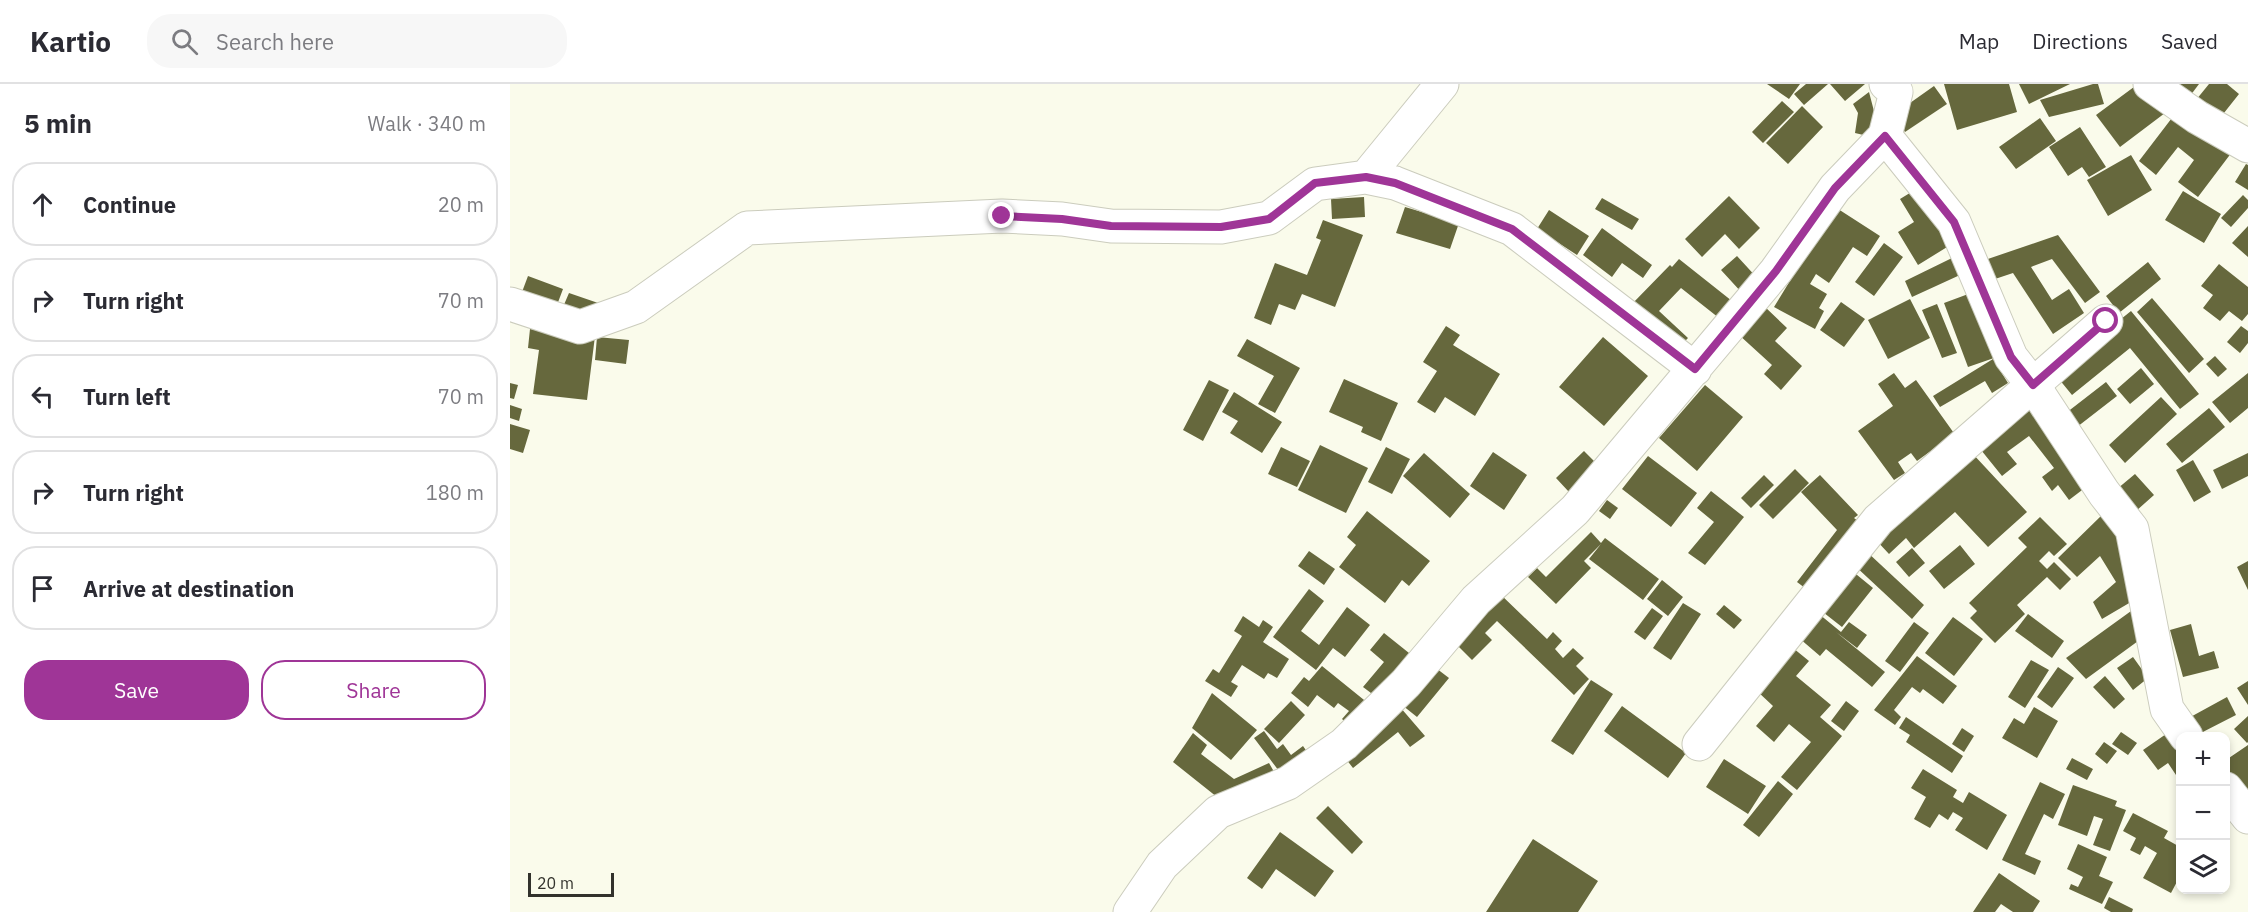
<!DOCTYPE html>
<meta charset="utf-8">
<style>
:root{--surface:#fff;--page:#f7f7f7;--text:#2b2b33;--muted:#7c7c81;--line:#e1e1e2;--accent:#9f3597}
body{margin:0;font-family:"IBM Plex Sans",sans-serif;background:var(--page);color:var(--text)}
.controls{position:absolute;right:18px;bottom:18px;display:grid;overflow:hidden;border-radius:12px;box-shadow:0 3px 9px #0003}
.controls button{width:54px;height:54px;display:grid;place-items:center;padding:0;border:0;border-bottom:2px solid var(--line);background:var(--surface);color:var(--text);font:30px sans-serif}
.scale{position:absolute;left:18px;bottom:15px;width:86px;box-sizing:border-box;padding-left:6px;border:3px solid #32322c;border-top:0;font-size:16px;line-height:21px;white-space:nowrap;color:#32322c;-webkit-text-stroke:4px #fafbeb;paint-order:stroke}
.stop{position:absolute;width:18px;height:18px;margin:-14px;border:4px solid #9f3597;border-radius:50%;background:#fff}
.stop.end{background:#9f3597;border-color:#fff;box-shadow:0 2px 6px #0008}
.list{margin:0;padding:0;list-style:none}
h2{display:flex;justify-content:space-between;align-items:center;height:78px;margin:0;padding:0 24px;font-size:26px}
h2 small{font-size:20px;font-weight:400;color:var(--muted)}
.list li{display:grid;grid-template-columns:39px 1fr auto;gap:18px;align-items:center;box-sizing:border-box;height:84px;margin:0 12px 12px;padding:0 12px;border:2px solid var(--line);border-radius:24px}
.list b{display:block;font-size:22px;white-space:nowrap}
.list em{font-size:20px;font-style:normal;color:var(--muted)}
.actions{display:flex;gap:12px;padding:18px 24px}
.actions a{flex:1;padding:14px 0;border:2px solid var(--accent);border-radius:24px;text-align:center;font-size:21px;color:var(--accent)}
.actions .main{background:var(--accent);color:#fff}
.icon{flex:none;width:33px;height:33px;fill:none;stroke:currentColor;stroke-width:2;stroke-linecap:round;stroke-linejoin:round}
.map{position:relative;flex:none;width:1738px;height:828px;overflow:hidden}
header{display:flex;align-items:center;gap:36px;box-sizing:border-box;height:84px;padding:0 30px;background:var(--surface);border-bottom:2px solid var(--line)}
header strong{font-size:28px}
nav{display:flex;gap:33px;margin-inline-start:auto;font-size:21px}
.search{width:420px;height:54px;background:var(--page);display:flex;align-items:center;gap:15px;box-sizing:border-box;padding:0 21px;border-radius:24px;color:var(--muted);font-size:22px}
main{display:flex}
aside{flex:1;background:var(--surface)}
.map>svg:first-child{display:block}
</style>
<header>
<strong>Kartio</strong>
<div class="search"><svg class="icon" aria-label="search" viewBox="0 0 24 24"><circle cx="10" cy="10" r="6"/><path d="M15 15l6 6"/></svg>Search here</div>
<nav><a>Map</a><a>Directions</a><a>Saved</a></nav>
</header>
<main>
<aside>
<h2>5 min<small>Walk · 340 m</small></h2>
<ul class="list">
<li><svg class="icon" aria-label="ahead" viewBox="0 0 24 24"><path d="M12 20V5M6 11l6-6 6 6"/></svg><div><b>Continue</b></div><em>20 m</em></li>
<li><svg class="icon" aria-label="right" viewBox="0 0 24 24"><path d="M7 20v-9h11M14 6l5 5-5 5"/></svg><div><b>Turn right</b></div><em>70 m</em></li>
<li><svg class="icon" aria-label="left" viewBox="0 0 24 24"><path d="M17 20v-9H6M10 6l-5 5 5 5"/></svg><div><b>Turn left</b></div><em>70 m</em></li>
<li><svg class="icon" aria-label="right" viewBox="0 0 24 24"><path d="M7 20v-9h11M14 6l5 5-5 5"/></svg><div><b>Turn right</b></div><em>180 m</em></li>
<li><svg class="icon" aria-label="arrive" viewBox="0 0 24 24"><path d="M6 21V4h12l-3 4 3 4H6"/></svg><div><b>Arrive at destination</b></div></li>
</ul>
<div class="actions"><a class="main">Save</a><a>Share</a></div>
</aside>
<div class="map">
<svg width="1738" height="828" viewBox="0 0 1738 828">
<rect width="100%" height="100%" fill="#fafbeb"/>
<path fill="#66683d" d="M 1257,0 L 1290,0 L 1279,15 Z
M 1296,0 L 1318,0 L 1294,21 L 1284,10 Z
M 1320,0 L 1355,0 L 1335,17 Z
M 1434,0 L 1499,0 L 1507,28 L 1447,46 Z
M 1509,0 L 1560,0 L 1519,20 Z
M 1583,0 L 1588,0 L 1594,20 L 1539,33 L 1530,16 Z
M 1628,0 L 1655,29 L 1610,63 L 1586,31 Z
M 1656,0 L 1689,0 L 1677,16 Z
M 1699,0 L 1717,0 L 1729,10 L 1710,34 L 1686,16 Z
M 1424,2 L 1437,20 L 1395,48 L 1383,31 Z
M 1359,8 L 1365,31 L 1362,53 L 1345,49 L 1348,29 L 1343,20 Z
M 1272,17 L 1284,28 L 1253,59 L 1242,48 Z
M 1292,22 L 1313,43 L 1278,80 L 1256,59 Z
M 1668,26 L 1722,68 L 1688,113 L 1668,98 L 1684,76 L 1668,63 L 1646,91 L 1629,77 Z
M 1530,34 L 1546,57 L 1506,85 L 1489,63 Z
M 1570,43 L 1596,83 L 1579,93 L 1572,83 L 1558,92 L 1539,63 Z
M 1621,71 L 1642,106 L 1598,132 L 1577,96 Z
M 1736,80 L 1738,81 L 1738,106 L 1725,98 Z
M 1408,104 L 1442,160 L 1408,181 L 1388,148 L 1404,138 L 1390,115 Z
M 1673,107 L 1711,130 L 1694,159 L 1655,136 Z
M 1733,111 L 1738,116 L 1738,124 L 1721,143 L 1711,134 Z
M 1219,112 L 1250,144 L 1229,165 L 1215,150 L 1192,173 L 1175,155 Z
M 854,113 L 855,133 L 822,135 L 821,115 Z
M 1092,114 L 1129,135 L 1122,146 L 1085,125 Z
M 895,123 L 949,139 L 940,165 L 886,149 Z
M 1325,123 L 1370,152 L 1357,172 L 1343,163 L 1319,199 L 1306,190 L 1300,200 L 1317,210 L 1309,224 L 1314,227 L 1305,245 L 1264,223 Z
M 1039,126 L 1079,152 L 1067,171 L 1027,145 Z
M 813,136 L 853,151 L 825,223 L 792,210 L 785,226 L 769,220 L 761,241 L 744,234 L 765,179 L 797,191 L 811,156 L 806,154 Z
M 1738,142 L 1738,173 L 1722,159 Z
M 1092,144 L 1142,181 L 1133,194 L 1112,179 L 1102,193 L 1073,171 Z
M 1548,151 L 1590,208 L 1575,219 L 1542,175 L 1521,183 L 1542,216 L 1559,205 L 1574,229 L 1543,250 L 1503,189 L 1479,197 L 1472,177 Z
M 1374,159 L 1393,173 L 1364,212 L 1345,198 Z
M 1227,172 L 1249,196 L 1233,210 L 1211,186 Z
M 1442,174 L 1450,191 L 1402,213 L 1395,197 Z
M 1169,175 L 1222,217 L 1209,234 L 1171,204 L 1149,227 L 1178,254 L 1168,264 L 1122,220 L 1160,181 L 1162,183 Z
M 1638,178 L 1651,195 L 1609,229 L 1596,212 Z
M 1709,180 L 1738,203 L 1738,230 L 1732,237 L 1719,227 L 1710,237 L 1693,224 L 1703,211 L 1691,202 Z
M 18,192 L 53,205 L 47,221 L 12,208 Z
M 59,209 L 91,220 L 85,235 L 53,223 Z
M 1461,209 L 1484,274 L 1458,283 L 1434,219 Z
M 1642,214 L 1694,275 L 1679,289 L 1627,228 Z
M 1400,215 L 1420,254 L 1378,275 L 1358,236 Z
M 1331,218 L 1355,235 L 1334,263 L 1310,246 Z
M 1427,220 L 1447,269 L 1432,274 L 1412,226 Z
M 1254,222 L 1277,244 L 1265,257 L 1292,282 L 1271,306 L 1254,290 L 1262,281 L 1228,250 Z
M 1621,227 L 1689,310 L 1670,325 L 1620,264 L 1562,311 L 1544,289 Z
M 936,242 L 950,251 L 943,261 L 990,290 L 965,332 L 935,313 L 925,329 L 907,318 L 927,287 L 913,278 Z
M 1731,242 L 1738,247 L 1738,259 L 1730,269 L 1717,258 Z
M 20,245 L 85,252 L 77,316 L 23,310 L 29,266 L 18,264 Z
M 87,253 L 119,256 L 116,280 L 85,276 Z
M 1093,253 L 1138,292 L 1094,342 L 1049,303 Z
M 737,255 L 790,284 L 765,329 L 748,320 L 764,292 L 727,272 Z
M 1705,272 L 1717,285 L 1708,293 L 1696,280 Z
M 1483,275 L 1498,299 L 1482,309 L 1475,297 L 1430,323 L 1423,312 Z
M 1631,284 L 1644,300 L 1620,320 L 1607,305 Z
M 1384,289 L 1395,304 L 1406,296 L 1451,359 L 1429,361 L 1407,377 L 1401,369 L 1388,378 L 1395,389 L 1384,396 L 1348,347 L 1383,322 L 1368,300 Z
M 1738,289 L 1738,324 L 1720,339 L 1702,318 Z
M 834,295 L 888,319 L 871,357 L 851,348 L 853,343 L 819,328 Z
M 699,296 L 719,306 L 693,357 L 673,346 Z
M 1596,298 L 1607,312 L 1567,343 L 1556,329 Z
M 0,299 L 8,301 L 4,315 L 0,314 Z
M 1195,301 L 1233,333 L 1187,387 L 1149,354 Z
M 724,308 L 772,338 L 752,369 L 720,349 L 728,337 L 712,328 Z
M 1651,313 L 1667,330 L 1615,379 L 1599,361 Z
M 0,321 L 12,325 L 9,337 L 0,334 Z
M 1519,322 L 1580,400 L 1559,416 L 1548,401 L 1542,407 L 1532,393 L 1544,384 L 1519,352 L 1497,368 L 1507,380 L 1492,392 L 1467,361 Z
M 1699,324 L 1715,343 L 1672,379 L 1656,360 Z
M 0,340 L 20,346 L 13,369 L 0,365 Z
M 810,361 L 858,384 L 836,429 L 788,406 Z
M 771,363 L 800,377 L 787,403 L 758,390 Z
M 876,363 L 900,375 L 882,410 L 858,398 Z
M 1074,367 L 1087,380 L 1059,408 L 1046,394 Z
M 983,368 L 1017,391 L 994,426 L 960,402 Z
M 914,369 L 960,410 L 940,434 L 893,392 Z
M 1462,369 L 1517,428 L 1478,463 L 1445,428 L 1404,464 L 1396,454 L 1379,470 L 1366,456 Z
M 1738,369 L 1738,392 L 1712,405 L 1703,386 Z
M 1138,372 L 1187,409 L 1161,443 L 1112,405 Z
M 1683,376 L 1701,408 L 1684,418 L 1666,386 Z
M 1285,385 L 1299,399 L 1263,435 L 1249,421 Z
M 1625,390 L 1644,411 L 1626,427 L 1607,405 Z
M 1254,391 L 1264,401 L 1241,424 L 1231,414 Z
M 1310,391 L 1348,431 L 1344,434 L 1348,437 L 1303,510 L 1287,498 L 1327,446 L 1291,408 Z
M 1201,407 L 1234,433 L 1195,481 L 1178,469 L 1204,438 L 1187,424 Z
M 1097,416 L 1108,424 L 1100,435 L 1089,427 Z
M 857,427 L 920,477 L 899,502 L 892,496 L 875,519 L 829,483 L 846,461 L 837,453 Z
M 1592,431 L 1613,463 L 1626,515 L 1592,535 L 1583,518 L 1606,498 L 1590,472 L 1567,493 L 1548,474 Z
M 1530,433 L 1557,460 L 1544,472 L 1539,467 L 1529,477 L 1537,485 L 1544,478 L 1561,495 L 1550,506 L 1537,493 L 1507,521 L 1515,530 L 1485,559 L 1460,534 L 1467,527 L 1459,519 L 1517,463 L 1508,454 Z
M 1081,448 L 1091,459 L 1095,454 L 1149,495 L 1133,516 L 1079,475 L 1091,460 L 1074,477 L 1081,484 L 1046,520 L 1018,493 L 1027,484 L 1036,493 Z
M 1450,461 L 1465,480 L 1434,505 L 1419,487 Z
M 1402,464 L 1415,479 L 1399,493 L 1386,478 Z
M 799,467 L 825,485 L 814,501 L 788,482 Z
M 1356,467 L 1414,521 L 1402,535 L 1343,480 Z
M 1738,477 L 1738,506 L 1727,483 Z
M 1341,486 L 1363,504 L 1332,543 L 1309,525 Z
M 1152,496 L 1173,513 L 1158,532 L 1137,515 Z
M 799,505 L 814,517 L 791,547 L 809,561 L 837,523 L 860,541 L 835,573 L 823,564 L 806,586 L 763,553 Z
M 989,509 L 1037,555 L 1043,548 L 1052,557 L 1045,565 L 1053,574 L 1063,564 L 1074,574 L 1066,582 L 1079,595 L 1064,611 L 987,537 L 975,549 L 982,556 L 962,576 L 943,557 Z
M 1173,519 L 1191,530 L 1161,576 L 1143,564 Z
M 1214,521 L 1232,536 L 1224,545 L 1206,530 Z
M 1628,522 L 1635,552 L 1576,595 L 1556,574 Z
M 1142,524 L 1153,532 L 1135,556 L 1124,548 Z
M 1309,530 L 1331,548 L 1339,538 L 1357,551 L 1347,564 L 1326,548 L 1375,588 L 1362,603 L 1316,565 L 1310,572 L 1289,554 Z
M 1518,530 L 1554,557 L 1542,574 L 1505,547 Z
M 733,532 L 749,543 L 753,536 L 763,543 L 753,558 L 779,575 L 767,594 L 758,589 L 754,595 L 732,581 L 721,598 L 728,602 L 721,613 L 695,597 L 703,585 L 709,589 L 732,552 L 724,547 Z
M 1443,533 L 1473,555 L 1444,592 L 1415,569 Z
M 1404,538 L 1419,549 L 1390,588 L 1375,577 Z
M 1681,540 L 1689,572 L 1704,567 L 1709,584 L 1673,593 L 1660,546 Z
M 874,549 L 904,573 L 869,615 L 853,603 L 874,578 L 860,566 Z
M 1283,564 L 1299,577 L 1286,592 L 1321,621 L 1310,633 L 1332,652 L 1287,706 L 1271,693 L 1301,658 L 1279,640 L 1264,658 L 1246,642 L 1263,622 L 1247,607 Z
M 1407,572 L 1447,602 L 1433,620 L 1413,605 L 1410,609 L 1402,603 L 1384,626 L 1391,633 L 1385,641 L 1364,626 Z
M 1623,573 L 1638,594 L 1623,606 L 1607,584 Z
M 1521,576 L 1539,586 L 1515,624 L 1498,613 Z
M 918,578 L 939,594 L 907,633 L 887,617 Z
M 812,582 L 859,620 L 841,643 L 832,635 L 839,627 L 828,619 L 824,624 L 807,611 L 798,623 L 781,609 L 794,593 L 799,597 Z
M 1548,583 L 1564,594 L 1542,624 L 1527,613 Z
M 1595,592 L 1615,615 L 1604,625 L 1583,603 Z
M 1081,596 L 1103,610 L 1063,671 L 1041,657 Z
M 1738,597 L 1738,621 L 1727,604 Z
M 702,609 L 747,646 L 721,676 L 682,644 Z
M 1717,613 L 1726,631 L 1685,652 L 1675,636 Z
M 781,617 L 795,631 L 769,659 L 754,645 Z
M 1336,617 L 1349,627 L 1334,647 L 1321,637 Z
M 1112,622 L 1176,669 L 1158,694 L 1094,647 Z
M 890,623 L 915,652 L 900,663 L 888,648 L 843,684 L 832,670 Z
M 1524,623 L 1548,637 L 1527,674 L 1492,654 L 1504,634 L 1514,640 Z
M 1738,632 L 1738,658 L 1737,659 L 1724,645 Z
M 1396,633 L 1453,672 L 1442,689 L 1396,658 L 1400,651 L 1389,644 Z
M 1452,644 L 1464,652 L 1454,668 L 1442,660 Z
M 754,647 L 767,665 L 773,660 L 781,671 L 793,662 L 802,675 L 775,695 L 744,654 Z
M 1611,648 L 1627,659 L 1618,671 L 1602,660 Z
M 1659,648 L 1670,664 L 1670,697 L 1658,679 L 1648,686 L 1633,666 Z
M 683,649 L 697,661 L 691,670 L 724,695 L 759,679 L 767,693 L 712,717 L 663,678 Z
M 1594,658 L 1607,667 L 1597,680 L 1585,670 Z
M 1738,661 L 1738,714 L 1716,693 L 1716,676 Z
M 1562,674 L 1583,685 L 1577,696 L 1556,685 Z
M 1214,675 L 1256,702 L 1238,730 L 1196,703 Z
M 1413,685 L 1447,706 L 1443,713 L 1453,719 L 1459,708 L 1497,731 L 1477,766 L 1445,746 L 1453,734 L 1443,728 L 1438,736 L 1429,730 L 1420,744 L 1404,735 L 1416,713 L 1401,704 Z
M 1268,697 L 1283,710 L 1249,753 L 1233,741 Z
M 1530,698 L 1555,710 L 1543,735 L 1534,730 L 1515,770 L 1531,777 L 1525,791 L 1492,776 Z
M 1563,701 L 1607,717 L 1605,722 L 1616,726 L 1600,767 L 1583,761 L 1593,735 L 1584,732 L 1577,752 L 1548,741 Z
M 818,722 L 853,758 L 842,770 L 806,734 Z
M 1623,729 L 1658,747 L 1654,754 L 1670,763 L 1670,792 L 1661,809 L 1633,794 L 1647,769 L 1635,762 L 1630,771 L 1620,766 L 1626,754 L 1613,747 Z
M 770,748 L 824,787 L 805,813 L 766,785 L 752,805 L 737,794 Z
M 1023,755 L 1088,797 L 1068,828 L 976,828 Z
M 1568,760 L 1597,773 L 1589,792 L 1603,798 L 1592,820 L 1559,805 L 1561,800 L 1568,803 L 1573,793 L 1557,785 Z
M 1489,789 L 1530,817 L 1523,828 L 1503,828 L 1491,820 L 1485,828 L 1463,828 Z
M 1599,813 L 1623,825 L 1622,828 L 1601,828 L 1594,824 Z"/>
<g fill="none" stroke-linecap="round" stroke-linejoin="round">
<defs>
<path id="minor" d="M 856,93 L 932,0
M 0,220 L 70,243 L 126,223 L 237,144 L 492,132 L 552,135 L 601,142 L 711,143 L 759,134 L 805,100 L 856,93 L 885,99 L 1002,145 L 1185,285
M 1189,660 L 1368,436 L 1596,237
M 620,828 L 652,781 L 708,728 L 778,699 L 834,660 L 896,599 L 966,516 L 1065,426 L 1266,187 L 1325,104 L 1375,52"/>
<path id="tertiary" d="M 1376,0 L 1386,8 L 1375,52 L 1444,138 L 1501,273 L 1523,301 L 1594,409 L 1622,445 L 1657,625 L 1676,652
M 1640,0 L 1687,33 L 1738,62
M 1716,705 L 1738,733"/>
</defs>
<use href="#minor" stroke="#cbccbd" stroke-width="35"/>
<use href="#tertiary" stroke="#cbccbd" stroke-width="35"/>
<use href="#minor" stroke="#fff" stroke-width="33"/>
<use href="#tertiary" stroke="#fff" stroke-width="33"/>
</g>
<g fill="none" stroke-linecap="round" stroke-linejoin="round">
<path stroke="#9f3597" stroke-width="8" d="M 492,132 L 552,135 L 601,142 L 711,143 L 759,135 L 805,99 L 856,93 L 885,99 L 1002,145 L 1185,285 L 1266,187 L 1325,104 L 1375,52 L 1444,138 L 1501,273 L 1523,301 L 1596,237"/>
</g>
</svg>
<div class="controls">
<button>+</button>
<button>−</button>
<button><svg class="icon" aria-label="layers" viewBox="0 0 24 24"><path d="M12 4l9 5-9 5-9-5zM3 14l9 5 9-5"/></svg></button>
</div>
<div class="scale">20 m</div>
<div class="stop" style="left:1596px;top:237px"></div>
<div class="stop end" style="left:492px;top:132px"></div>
</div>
</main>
